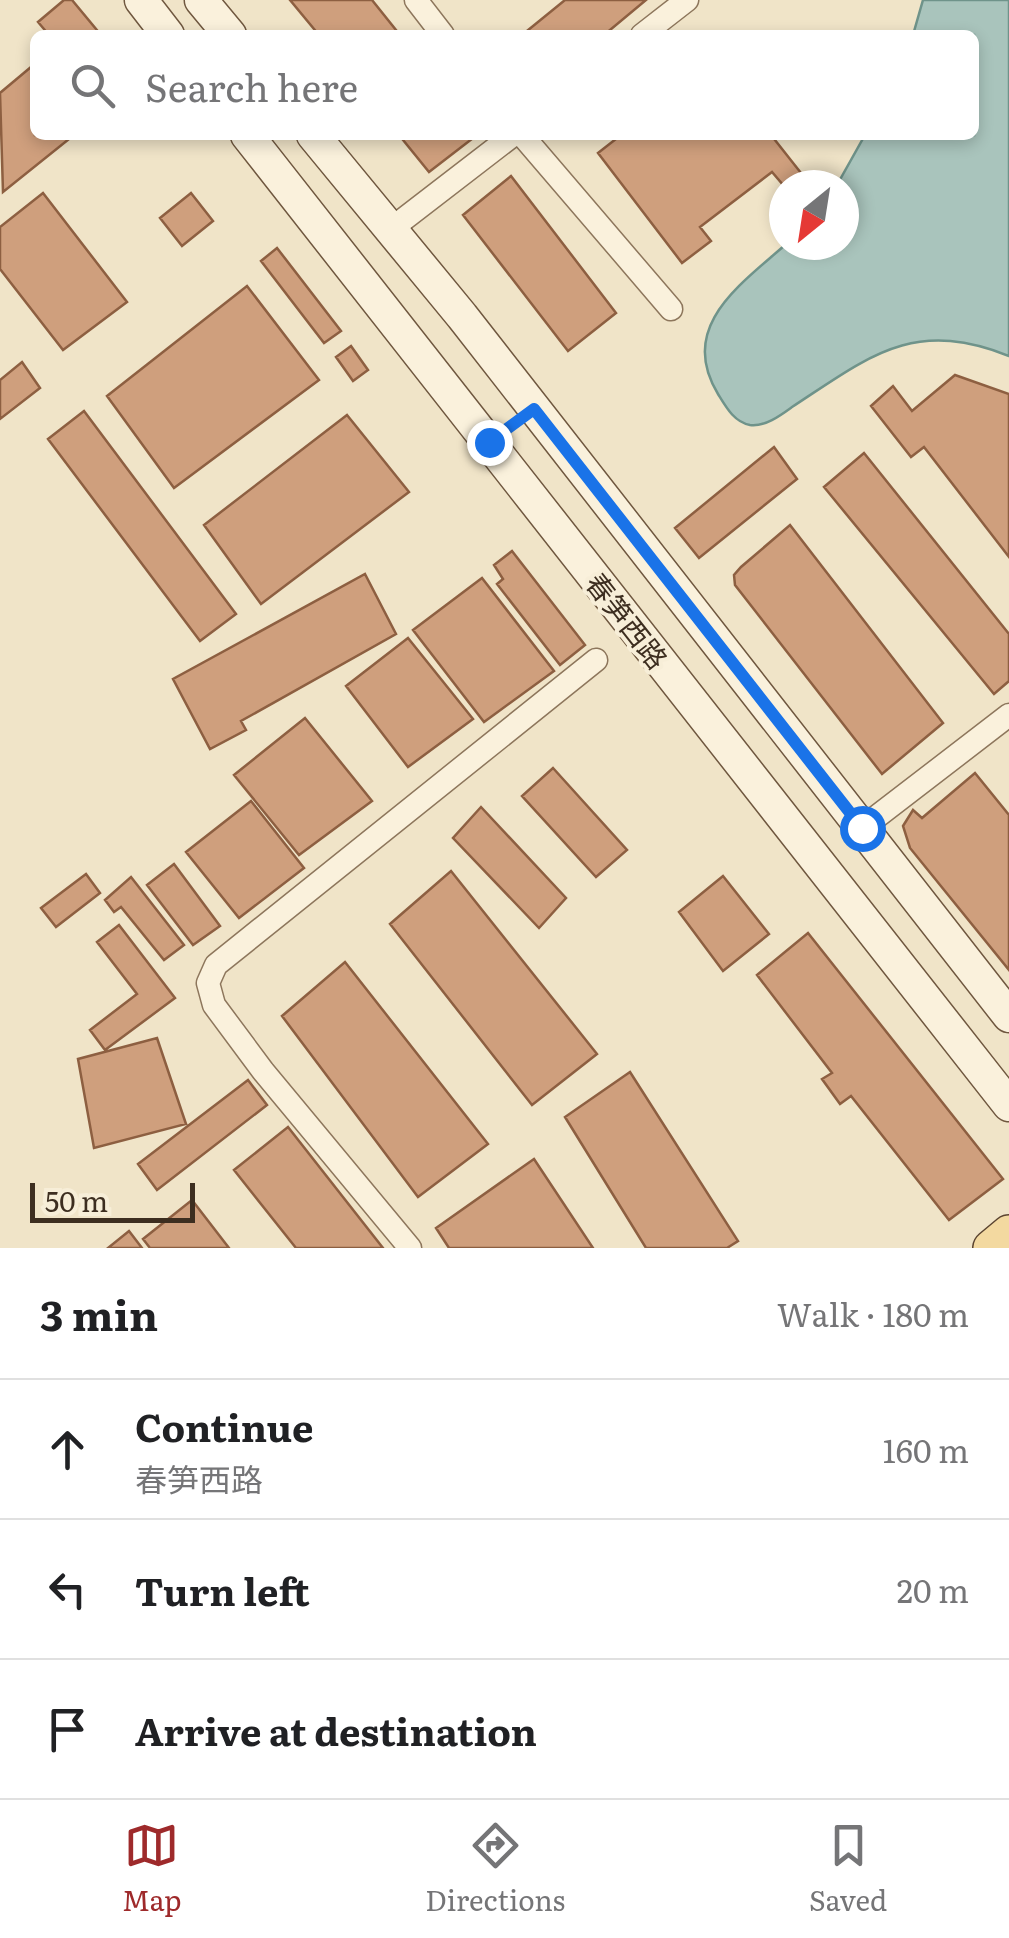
<!DOCTYPE html>
<meta charset="utf-8">
<style>
:root{--surface:#fff;--page:#f2f2f2;--text:#202124;--muted:#757577;--line:#e0e0e0;--accent:#9e2a2b}
body{margin:0;font-family:Literata,"Noto Sans SC",serif;background:var(--page);color:var(--text)}
.compass{position:absolute;left:769px;top:170px;width:90px;height:90px;border-radius:50%;background:var(--surface);box-shadow:0 5px 15px #0003;rotate:210deg}
.scale{position:absolute;left:30px;bottom:25px;width:165px;box-sizing:border-box;padding-left:10px;border:5px solid #3d2e20;border-top:0;font-size:28px;line-height:35px;white-space:nowrap;color:#3d2e20;-webkit-text-stroke:8px #f7eed8;paint-order:stroke}
.stop{position:absolute;width:30px;height:30px;margin:-22px;border:8px solid #1a73e8;border-radius:50%;background:#fff}
.stop.end{background:#1a73e8;border-color:#fff;box-shadow:0 2px 10px #0008}
.list{margin:0;padding:0;list-style:none}
h2{display:flex;justify-content:space-between;align-items:center;height:130px;margin:0;padding:0 40px;font-size:42px}
h2 small{font-size:32px;font-weight:400;color:var(--muted)}
.list li{display:grid;grid-template-columns:65px 1fr auto;gap:30px;align-items:center;box-sizing:border-box;height:140px;padding:0 40px;border-top:2px solid var(--line)}
.list b{display:block;font-size:38px;white-space:nowrap}
.list p{margin:0;font-size:32px;white-space:nowrap;color:var(--muted)}
.list em{font-size:32px;font-style:normal;color:var(--muted)}
.icon{flex:none;width:55px;height:55px;fill:none;stroke:currentColor;stroke-width:2;stroke-linecap:round;stroke-linejoin:round}
.map{position:relative;flex:none;width:1009px;height:1248px;overflow:hidden}
.search{position:absolute;background:var(--surface);box-shadow:0 5px 15px #0003;left:30px;right:30px;top:30px;height:110px;display:flex;align-items:center;gap:25px;box-sizing:border-box;padding:0 35px;border-radius:15px;color:var(--muted);font-size:38px}
.sheet{height:550px;background:var(--surface)}
nav{display:flex;justify-content:space-around;align-items:center;box-sizing:border-box;height:140px;border-top:2px solid var(--line);background:var(--surface);font-size:28px;color:var(--muted)}
nav a{display:grid;justify-items:center;gap:5px}
nav .on{color:var(--accent)}
.map>svg:first-child{display:block}
</style>
<div class="map">
<svg width="1009" height="1248" viewBox="0 0 1009 1248">
<rect width="100%" height="100%" fill="#f0e4c8"/>
<path fill="#a9c4bc" stroke="#6f938a" stroke-width="2.5" d="M 923,0 L 1009,0 L 1009,356 C 913,318 870,356 792,407 C 781,415 765,427 750,425 C 734,422 726,407 718,394 C 677,327 740,285 785,245 L 844,245 L 844,185 L 837,185 L 865,135 L 974,135 L 974,35 L 913,35 Z"/>
<path fill="#cf9f7d" stroke="#8d5f41" stroke-width="2.5" d="M 64,0 L 72,0 L 101,35 L 49,35 L 38,22 Z
M 290,0 L 372,0 L 400,35 L 319,35 Z
M 565,0 L 646,0 L 604,35 L 522,35 Z
M 31,67 L 35,71 L 35,135 L 74,135 L 3,192 L 0,93 Z
M 399,135 L 477,135 L 429,172 Z
M 621,135 L 771,135 L 801,173 L 784,186 L 772,172 L 700,227 L 711,241 L 682,263 L 598,153 Z
M 511,176 L 616,313 L 568,351 L 463,215 Z
M 43,193 L 127,302 L 63,350 L 0,269 L 0,227 Z
M 191,193 L 213,221 L 182,246 L 160,218 Z
M 277,248 L 341,331 L 324,343 L 261,261 Z
M 247,286 L 319,380 L 174,488 L 107,396 Z
M 351,346 L 368,370 L 353,381 L 336,357 Z
M 22,362 L 40,388 L 0,419 L 0,380 Z
M 955,375 L 1009,394 L 1009,557 L 924,447 L 911,457 L 871,406 L 893,386 L 912,411 Z
M 84,411 L 236,614 L 200,641 L 48,439 Z
M 347,415 L 409,492 L 261,604 L 204,525 Z
M 774,447 L 797,479 L 699,558 L 675,528 Z
M 864,453 L 1009,634 L 1009,681 L 994,694 L 824,487 Z
M 790,525 L 943,723 L 882,774 L 735,585 L 734,575 L 741,567 Z
M 512,551 L 585,645 L 560,665 L 497,584 L 503,579 L 494,565 Z
M 365,574 L 396,634 L 241,721 L 246,730 L 210,749 L 173,679 Z
M 482,578 L 554,671 L 484,722 L 413,630 Z
M 408,638 L 473,719 L 408,767 L 346,686 Z
M 305,718 L 372,801 L 299,855 L 234,775 Z
M 553,768 L 627,850 L 596,877 L 522,796 Z
M 975,773 L 1009,815 L 1009,970 L 910,848 L 903,826 L 913,810 L 922,818 Z
M 251,801 L 304,868 L 239,918 L 186,852 Z
M 481,807 L 566,898 L 539,928 L 453,838 Z
M 174,864 L 220,926 L 193,945 L 147,885 Z
M 451,871 L 597,1054 L 532,1105 L 390,924 Z
M 86,874 L 100,893 L 56,927 L 41,908 Z
M 723,876 L 769,934 L 723,971 L 679,912 Z
M 131,877 L 184,945 L 164,960 L 121,907 L 114,912 L 105,900 Z
M 119,925 L 175,998 L 105,1050 L 90,1030 L 137,994 L 97,942 Z
M 808,933 L 1003,1179 L 949,1220 L 851,1096 L 840,1104 L 822,1079 L 832,1073 L 757,975 Z
M 345,962 L 488,1144 L 418,1197 L 282,1016 Z
M 157,1038 L 186,1124 L 94,1148 L 78,1059 Z
M 630,1072 L 738,1241 L 727,1248 L 646,1248 L 565,1117 Z
M 248,1080 L 267,1105 L 157,1190 L 138,1164 Z
M 288,1127 L 383,1248 L 296,1248 L 234,1170 Z
M 534,1159 L 593,1248 L 449,1248 L 436,1228 Z
M 192,1200 L 229,1248 L 150,1248 L 143,1239 Z
M 129,1231 L 142,1248 L 108,1248 Z"/>
<g fill="none" stroke-linecap="round" stroke-linejoin="round">
<defs>
<path id="street" d="M 416,0 L 443,35
M 642,35 L 687,0
M 522,135 L 671,309
M 391,229 L 513,135
M 862,828 L 1009,715
M 410,1248 L 263,1071 L 214,1005 L 208,983 L 216,965 L 596,660"/>
<path id="secondary" d="M 141,0 L 168,35
M 201,0 L 230,35
M 247,135 L 1009,1105
M 313,135 L 462,316 L 1009,1016"/>
<path id="primary" d="M 991,1248 L 1009,1233"/>
</defs>
<use href="#street" stroke="#8d765c" stroke-width="25"/>
<use href="#secondary" stroke="#6f573f" stroke-width="35"/>
<use href="#primary" stroke="#5b4430" stroke-width="38"/>
<use href="#street" stroke="#faf1dc" stroke-width="22"/>
<use href="#secondary" stroke="#faf1dc" stroke-width="32"/>
<use href="#primary" stroke="#f3d9a0" stroke-width="35"/>
</g>
<g fill="none" stroke-linecap="round" stroke-linejoin="round">
<path stroke="#1a73e8" stroke-width="12" d="M 489,442 L 534,409 L 862,828"/>
</g>
<g text-anchor="middle" dominant-baseline="central" stroke-width="8" stroke-linejoin="round" paint-order="stroke">
<g font-size="28" fill="#3d2e20" stroke="#f7eed8">
<text transform="translate(628 620) rotate(52)">春笋西路</text>
</g>
</g>
</svg>
<svg class="compass" viewBox="-18 -18 36 36"><path d="M0-13l5 13h-10z" fill="#e53935"/><path d="M0 13l5-13h-10z" fill="#757577"/></svg>
<div class="scale">50 m</div>
<div class="stop" style="left:862px;top:828px"></div>
<div class="stop end" style="left:489px;top:442px"></div>
<div class="search"><svg class="icon" aria-label="search" viewBox="0 0 24 24"><circle cx="10" cy="10" r="6"/><path d="M15 15l6 6"/></svg>Search here</div>
</div>
<section class="sheet">
<h2>3 min<small>Walk · 180 m</small></h2>
<ul class="list">
<li><svg class="icon" aria-label="ahead" viewBox="0 0 24 24"><path d="M12 20V5M6 11l6-6 6 6"/></svg><div><b>Continue</b><p>春笋西路</p></div><em>160 m</em></li>
<li><svg class="icon" aria-label="left" viewBox="0 0 24 24"><path d="M17 20v-9H6M10 6l-5 5 5 5"/></svg><div><b>Turn left</b></div><em>20 m</em></li>
<li><svg class="icon" aria-label="arrive" viewBox="0 0 24 24"><path d="M6 21V4h12l-3 4 3 4H6"/></svg><div><b>Arrive at destination</b></div></li>
</ul>
</section>
<nav>
<a class="on"><svg class="icon" aria-label="map" viewBox="0 0 24 24"><path d="M3 6l6-2 6 2 6-2v14l-6 2-6-2-6 2zM9 4v14M15 6v14"/></svg>Map</a>
<a><svg class="icon" aria-label="directions" viewBox="0 0 24 24"><path d="M12 3l9 9-9 9-9-9zM9 14v-3h6M13 9l2 2-2 2"/></svg>Directions</a>
<a><svg class="icon" aria-label="saved" viewBox="0 0 24 24"><path d="M7 4h10v16l-5-4-5 4z"/></svg>Saved</a>
</nav>
